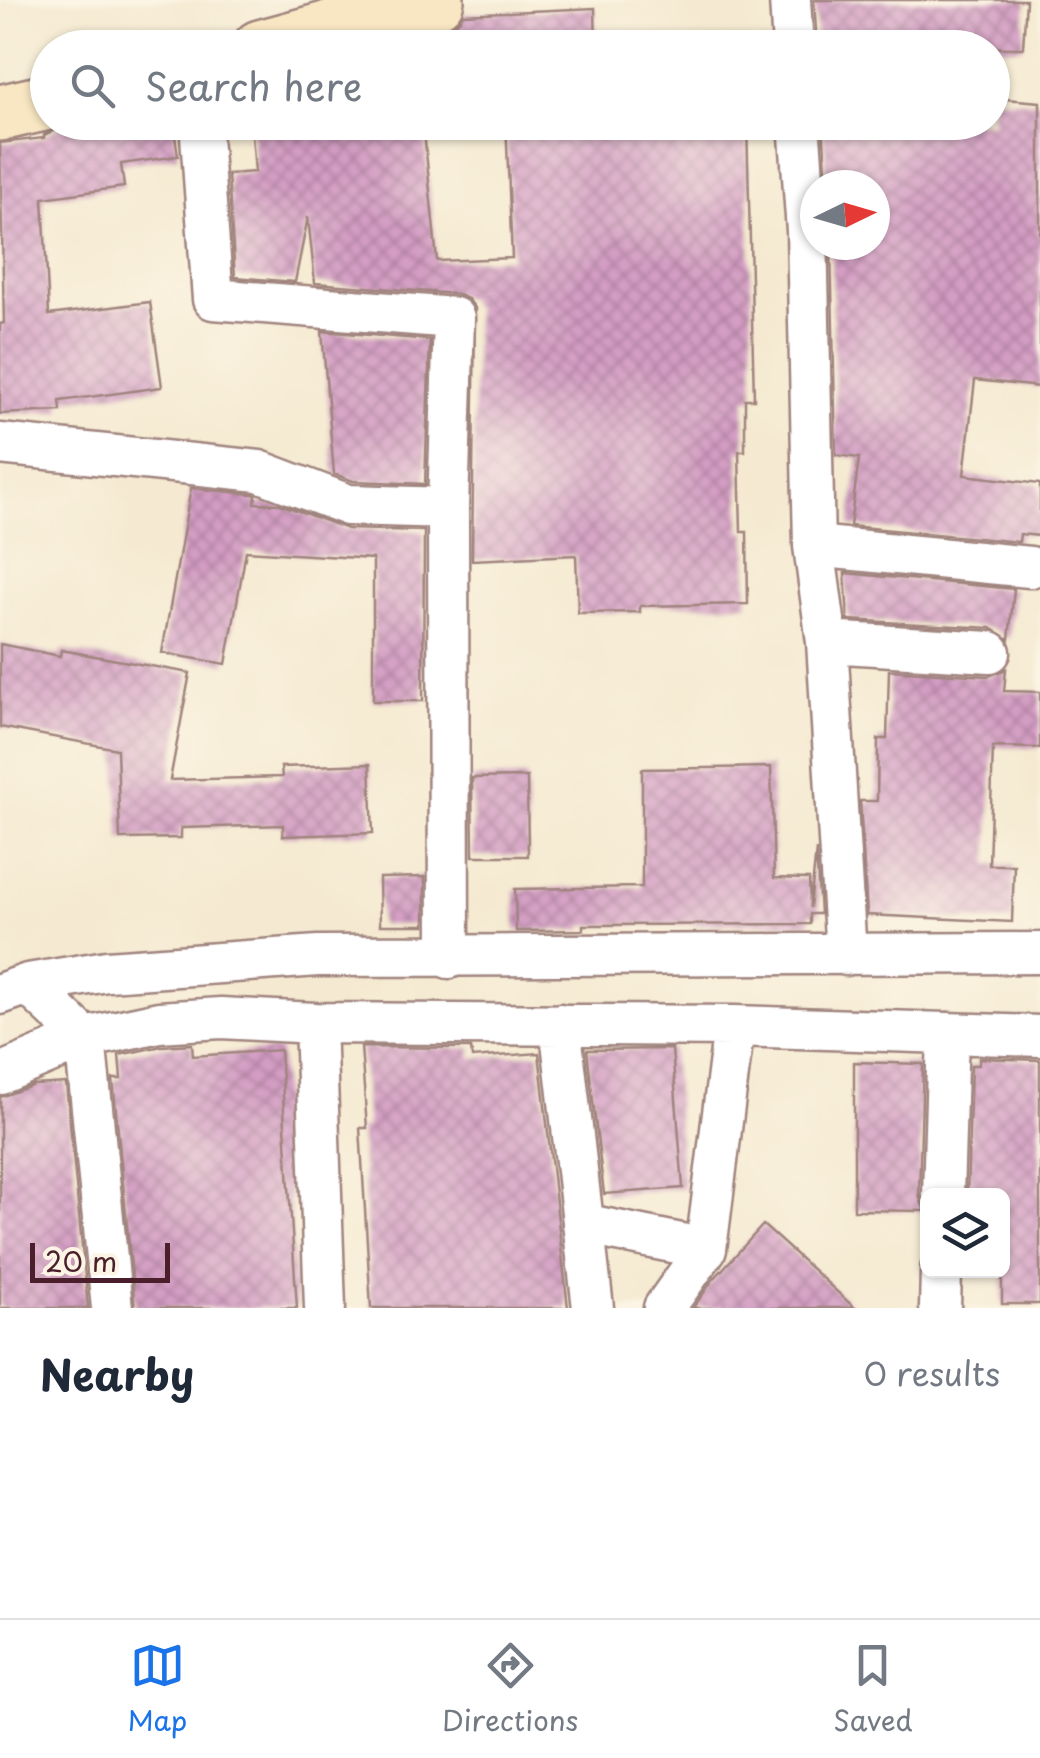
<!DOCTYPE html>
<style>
:root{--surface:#fff;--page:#f2f2f3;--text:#1f2937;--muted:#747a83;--line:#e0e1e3;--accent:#1a73e8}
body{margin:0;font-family:"Playpen Sans",sans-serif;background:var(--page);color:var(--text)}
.controls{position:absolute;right:30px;bottom:30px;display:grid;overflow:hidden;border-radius:15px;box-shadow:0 2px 8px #0004}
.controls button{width:90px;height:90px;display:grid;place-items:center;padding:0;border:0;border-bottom:2px solid var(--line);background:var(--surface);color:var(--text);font:50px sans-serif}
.compass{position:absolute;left:800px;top:170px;width:90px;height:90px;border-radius:50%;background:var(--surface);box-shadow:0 2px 8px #0004;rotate:85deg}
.scale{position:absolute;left:30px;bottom:25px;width:140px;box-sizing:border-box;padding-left:10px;border:5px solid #4a1f2b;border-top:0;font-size:28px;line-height:35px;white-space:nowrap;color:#4a1f2b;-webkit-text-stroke:8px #fcf5e5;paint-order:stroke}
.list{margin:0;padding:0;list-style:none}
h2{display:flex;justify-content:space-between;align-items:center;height:130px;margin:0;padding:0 40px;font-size:42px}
h2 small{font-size:32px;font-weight:400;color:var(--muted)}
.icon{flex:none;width:55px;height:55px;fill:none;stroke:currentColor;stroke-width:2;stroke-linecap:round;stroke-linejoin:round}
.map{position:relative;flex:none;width:1040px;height:1308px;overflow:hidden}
.search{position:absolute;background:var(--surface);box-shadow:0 2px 8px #0004;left:30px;right:30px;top:30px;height:110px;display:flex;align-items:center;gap:25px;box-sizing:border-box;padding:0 35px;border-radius:55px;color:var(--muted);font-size:38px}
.sheet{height:310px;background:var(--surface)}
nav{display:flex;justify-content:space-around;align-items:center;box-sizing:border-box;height:140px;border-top:2px solid var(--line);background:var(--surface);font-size:28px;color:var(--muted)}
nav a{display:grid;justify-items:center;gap:5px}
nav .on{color:var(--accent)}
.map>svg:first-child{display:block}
</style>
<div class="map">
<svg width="1040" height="1308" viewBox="0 0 1040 1308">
<defs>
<pattern id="building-cross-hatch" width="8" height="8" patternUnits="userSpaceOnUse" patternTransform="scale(2.5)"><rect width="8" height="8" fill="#d49ec4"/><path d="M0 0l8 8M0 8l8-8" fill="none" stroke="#ae809f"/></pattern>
</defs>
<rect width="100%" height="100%" fill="#fcf5e5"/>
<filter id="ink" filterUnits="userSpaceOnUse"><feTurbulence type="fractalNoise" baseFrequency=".01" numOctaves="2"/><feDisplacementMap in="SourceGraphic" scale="20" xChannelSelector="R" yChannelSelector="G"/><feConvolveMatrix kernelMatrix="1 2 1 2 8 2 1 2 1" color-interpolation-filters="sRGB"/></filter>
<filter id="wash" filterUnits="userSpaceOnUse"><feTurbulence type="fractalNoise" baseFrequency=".0048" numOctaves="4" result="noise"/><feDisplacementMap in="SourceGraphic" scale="40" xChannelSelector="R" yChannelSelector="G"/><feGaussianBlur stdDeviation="2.25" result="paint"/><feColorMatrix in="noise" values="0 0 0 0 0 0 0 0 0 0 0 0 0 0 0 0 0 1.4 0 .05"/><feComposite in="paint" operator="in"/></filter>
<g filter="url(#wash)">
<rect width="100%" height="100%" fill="#f5ead1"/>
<g id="blocks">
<path fill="url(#building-cross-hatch)" d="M 814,0 L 1026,0 L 1023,48 L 817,46 Z
M 595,8 L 596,48 L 407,48 L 407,40 L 445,30 L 457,23 L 463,14 Z
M 992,98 L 1040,102 L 1040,387 L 975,380 L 964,475 L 1040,484 L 1040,536 L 1020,534 L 1019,542 L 850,526 L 859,458 L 836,455 L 831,245 L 875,245 L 875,185 L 827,185 L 823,122 L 992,122 Z
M 71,122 L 173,122 L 178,156 L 121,164 L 124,187 L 43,198 L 49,315 L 150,302 L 162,387 L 60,401 L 61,411 L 0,414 L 0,324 L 4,323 L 0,143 L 44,138 L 44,135 Z
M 251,122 L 423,122 L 437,261 L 512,258 L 506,122 L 747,122 L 754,399 L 745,399 L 745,451 L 739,451 L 741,532 L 747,532 L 748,604 L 640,606 L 640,612 L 578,613 L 576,555 L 472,560 L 475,308 L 468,299 L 456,294 L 315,283 L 308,217 L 295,282 L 235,277 L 228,174 L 255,172 Z
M 322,331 L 430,340 L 425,484 L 353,481 L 334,474 Z
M 191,488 L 253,494 L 256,495 L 255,503 L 280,504 L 347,529 L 424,531 L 423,701 L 373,701 L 373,559 L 246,551 L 226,664 L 162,653 Z
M 845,573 L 1014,589 L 1009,639 L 991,628 L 848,620 Z
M 0,644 L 60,656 L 61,650 L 190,673 L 170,780 L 282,777 L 281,767 L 370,764 L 373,833 L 283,836 L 283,825 L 181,828 L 181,838 L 120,839 L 117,749 L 0,727 Z
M 1006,669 L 1004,691 L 1040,692 L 1040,748 L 993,747 L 989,865 L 1014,865 L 1012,922 L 867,915 L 860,801 L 877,801 L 878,739 L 887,739 L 889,670 L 989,676 Z
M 771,767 L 774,878 L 809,879 L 810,908 L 816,850 L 820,914 L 810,914 L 810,924 L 583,925 L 583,930 L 516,931 L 515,889 L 642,887 L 642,769 Z
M 527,777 L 528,856 L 473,856 L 472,778 Z
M 425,877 L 425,925 L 380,925 L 379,878 Z
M 192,1044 L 193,1056 L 280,1050 L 297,1308 L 135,1308 L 113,1079 L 121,1079 L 119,1055 L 162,1046 Z
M 361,1047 L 471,1048 L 472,1058 L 539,1053 L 568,1308 L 371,1308 L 360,1128 L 367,1128 Z
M 672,1049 L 683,1188 L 604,1194 L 587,1050 Z
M 979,1058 L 1040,1060 L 1040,1304 L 1002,1304 L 1002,1196 L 967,1196 L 971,1065 L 979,1065 Z
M 854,1062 L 923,1064 L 919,1195 L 925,1211 L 854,1210 Z
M 66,1083 L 88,1308 L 0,1308 L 0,1097 L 34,1085 Z
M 763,1225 L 855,1308 L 693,1308 L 712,1281 Z"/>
</g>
</g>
<g filter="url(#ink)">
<use href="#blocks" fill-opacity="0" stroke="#a0847e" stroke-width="2.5"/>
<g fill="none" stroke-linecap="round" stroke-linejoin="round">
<defs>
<path id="street" d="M 790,0 L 793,48
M 200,122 L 213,299 L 454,318 L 448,508 L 449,958
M 799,122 L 807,231 L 814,546 L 827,642 L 846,955
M 0,444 L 259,471 L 348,505 L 448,508
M 814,546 L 1030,567
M 827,642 L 990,652
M 28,984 L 85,1038 L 112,1308
M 0,994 L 28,984 L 107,971 L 318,956 L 1040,953
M 315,1023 L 325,1308
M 560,1024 L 593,1308
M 0,1074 L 85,1038 L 159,1022 L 221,1018 L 315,1023 L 734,1026 L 1040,1036
M 943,1196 L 948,1033
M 583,1224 L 706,1249
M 664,1308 L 706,1249 L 734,1026
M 940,1308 L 941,1270"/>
<path id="secondary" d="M 260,48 L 436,0
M 0,113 L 48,102"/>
</defs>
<use href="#street" stroke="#a0847e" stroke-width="45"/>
<use href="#secondary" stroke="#a0847e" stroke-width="60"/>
<use href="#street" stroke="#fff" stroke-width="40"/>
<use href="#secondary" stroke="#f9e7c3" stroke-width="55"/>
</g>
</g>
</svg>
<div class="controls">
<button><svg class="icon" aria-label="layers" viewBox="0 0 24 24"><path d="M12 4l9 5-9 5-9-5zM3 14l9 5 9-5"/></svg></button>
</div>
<svg class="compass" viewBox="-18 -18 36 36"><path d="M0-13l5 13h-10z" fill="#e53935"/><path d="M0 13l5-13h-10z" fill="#747a83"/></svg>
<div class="scale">20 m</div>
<div class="search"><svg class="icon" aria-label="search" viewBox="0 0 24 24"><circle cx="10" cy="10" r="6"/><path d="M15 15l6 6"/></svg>Search here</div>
</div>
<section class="sheet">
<h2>Nearby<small>0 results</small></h2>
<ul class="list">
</ul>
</section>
<nav>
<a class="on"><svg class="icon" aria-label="map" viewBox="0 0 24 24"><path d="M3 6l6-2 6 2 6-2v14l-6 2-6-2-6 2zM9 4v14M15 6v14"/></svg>Map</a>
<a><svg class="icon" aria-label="directions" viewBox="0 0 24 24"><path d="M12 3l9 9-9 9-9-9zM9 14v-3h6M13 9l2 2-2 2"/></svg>Directions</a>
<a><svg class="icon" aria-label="saved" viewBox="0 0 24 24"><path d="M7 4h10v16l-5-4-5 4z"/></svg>Saved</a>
</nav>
